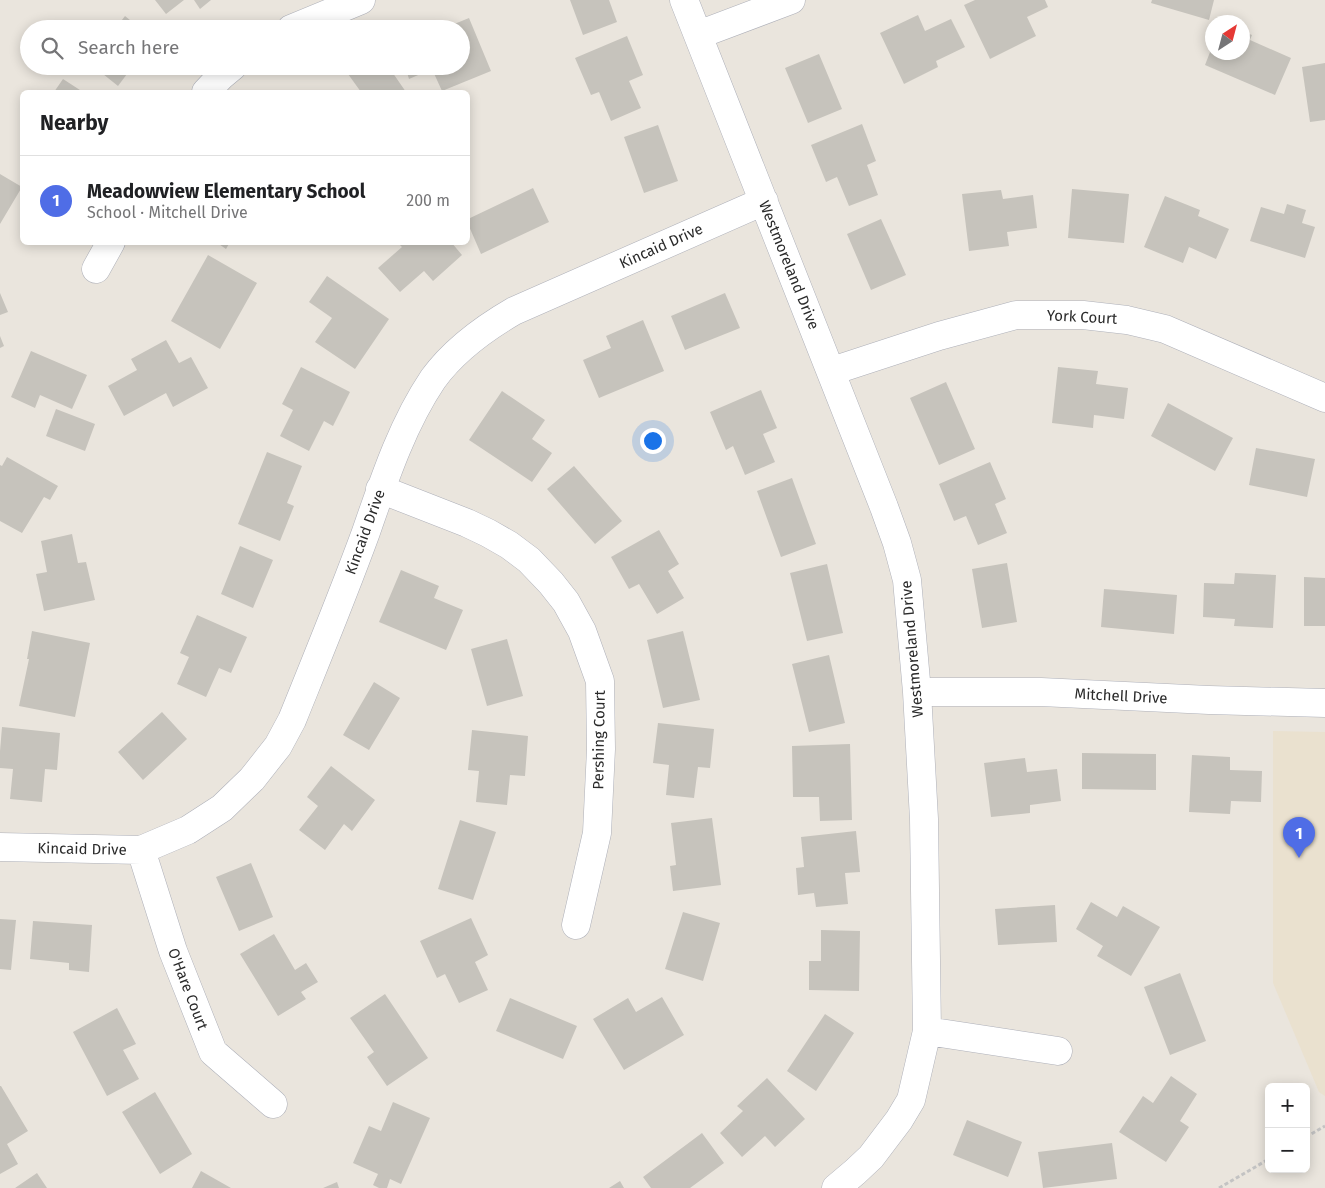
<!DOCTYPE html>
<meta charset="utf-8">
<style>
:root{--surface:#fff;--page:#f2f2f2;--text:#202124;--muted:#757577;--line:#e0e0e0;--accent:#4f6de6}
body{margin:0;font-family:"Fira Sans",sans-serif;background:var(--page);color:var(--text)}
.controls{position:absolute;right:15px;bottom:15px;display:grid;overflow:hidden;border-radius:8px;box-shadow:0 2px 12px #0003}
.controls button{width:45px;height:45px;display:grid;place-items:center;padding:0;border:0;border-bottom:1px solid var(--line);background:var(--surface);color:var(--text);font:25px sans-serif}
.compass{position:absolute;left:1205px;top:15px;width:45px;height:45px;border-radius:50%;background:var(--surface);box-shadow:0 2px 12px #0003;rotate:36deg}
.you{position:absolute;left:652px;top:440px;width:18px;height:18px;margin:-12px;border:4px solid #fff;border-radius:50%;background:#1a73e8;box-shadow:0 0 0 8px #1a73e833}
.badge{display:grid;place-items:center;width:32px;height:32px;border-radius:50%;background:var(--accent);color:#fff;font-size:16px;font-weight:700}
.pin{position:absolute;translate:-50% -41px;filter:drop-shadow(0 1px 2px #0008)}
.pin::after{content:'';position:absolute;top:26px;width:18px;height:15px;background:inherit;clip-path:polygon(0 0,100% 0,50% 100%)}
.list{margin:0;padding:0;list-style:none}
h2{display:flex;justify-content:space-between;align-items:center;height:65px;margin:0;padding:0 20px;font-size:21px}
h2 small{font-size:16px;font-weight:400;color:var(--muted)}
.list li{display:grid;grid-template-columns:32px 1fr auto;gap:15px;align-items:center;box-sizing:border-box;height:90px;padding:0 20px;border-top:1px solid var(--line)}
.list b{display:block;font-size:19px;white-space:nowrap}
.list p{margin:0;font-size:16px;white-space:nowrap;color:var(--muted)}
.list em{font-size:16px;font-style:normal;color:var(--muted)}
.icon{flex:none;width:28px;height:28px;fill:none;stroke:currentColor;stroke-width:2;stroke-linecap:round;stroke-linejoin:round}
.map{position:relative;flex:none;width:1325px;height:1188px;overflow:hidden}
.search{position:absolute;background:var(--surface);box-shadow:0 2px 12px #0003;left:20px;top:20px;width:450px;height:55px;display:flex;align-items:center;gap:12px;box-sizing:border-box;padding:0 18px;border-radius:28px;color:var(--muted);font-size:19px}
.panel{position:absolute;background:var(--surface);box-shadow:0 2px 12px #0003;left:20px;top:90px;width:450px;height:155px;border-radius:8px}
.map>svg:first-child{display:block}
</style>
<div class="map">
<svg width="1325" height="1188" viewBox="0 0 1325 1188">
<rect width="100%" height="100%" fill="#eae5dd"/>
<path fill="#eae1cf" d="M 1273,731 L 1325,732 L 1325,1096 L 1319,1092 L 1273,983 Z"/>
<path fill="#c6c3bc" d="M 155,0 L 184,0 L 166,14 Z
M 194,0 L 211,0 L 200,9 Z
M 570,0 L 609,0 L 617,22 L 583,35 Z
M 975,0 L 1045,0 L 1048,7 L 1027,17 L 1036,36 L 990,59 L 964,5 Z
M 1152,0 L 1214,0 L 1209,20 L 1151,3 Z
M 918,15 L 925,31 L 951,19 L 965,47 L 936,61 L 938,67 L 904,84 L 880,33 Z
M 125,16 L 141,29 L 115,29 Z
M 469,18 L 491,71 L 442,91 L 432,69 L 409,79 L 405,66 L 461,66 L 461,29 L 442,29 Z
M 1242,31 L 1252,35 L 1250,40 L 1291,58 L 1275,95 L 1205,65 L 1212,47 L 1212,52 L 1242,52 Z
M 627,36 L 643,75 L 629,81 L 641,108 L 611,121 L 599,92 L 591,95 L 575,58 Z
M 819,54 L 842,109 L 808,123 L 785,68 Z
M 1325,63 L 1325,120 L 1310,122 L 1302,67 Z
M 93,66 L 133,66 L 118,86 Z
M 359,66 L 388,66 L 406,92 L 361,92 L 348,74 Z
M 63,79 L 83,92 L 54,92 Z
M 862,124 L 876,161 L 867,165 L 878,195 L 849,206 L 837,177 L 826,182 L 811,145 Z
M 658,125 L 678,181 L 644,193 L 624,137 Z
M 0,174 L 22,187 L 0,224 Z
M 533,188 L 549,222 L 481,254 L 468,224 L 468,219 Z
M 1072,189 L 1129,194 L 1124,243 L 1068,238 Z
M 1001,190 L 1003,199 L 1033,195 L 1037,228 L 1007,232 L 1009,246 L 969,251 L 962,194 Z
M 1165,196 L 1200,210 L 1198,216 L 1229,229 L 1216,259 L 1189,247 L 1183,263 L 1144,247 Z
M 1287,204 L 1306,210 L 1302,223 L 1315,227 L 1305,258 L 1250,241 L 1261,207 L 1284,214 Z
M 881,219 L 906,275 L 871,290 L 847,234 Z
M 216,242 L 230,242 L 226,249 Z
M 397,242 L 451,242 L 462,255 L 433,281 L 424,271 L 400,292 L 378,268 L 402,247 Z
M 208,255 L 257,283 L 220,349 L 171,321 Z
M 327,276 L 389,319 L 355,369 L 315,342 L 332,318 L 309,302 Z
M 0,293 L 8,312 L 0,315 Z
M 725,293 L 740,328 L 685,350 L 671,316 Z
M 643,320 L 664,371 L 599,398 L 583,360 L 611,348 L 606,336 Z
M 0,336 L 4,346 L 0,348 Z
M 166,340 L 179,363 L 191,357 L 208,388 L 173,407 L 166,393 L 124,416 L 108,386 L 137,370 L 131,359 Z
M 31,351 L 87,375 L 72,409 L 40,395 L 35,408 L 11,397 Z
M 301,367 L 350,392 L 333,426 L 324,421 L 309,451 L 280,436 L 293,410 L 282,404 Z
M 1058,367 L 1098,371 L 1096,384 L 1128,388 L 1124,419 L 1094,415 L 1093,428 L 1052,423 Z
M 946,382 L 975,449 L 939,465 L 910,398 Z
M 761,390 L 777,428 L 763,434 L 775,462 L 745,475 L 733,446 L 726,450 L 710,412 Z
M 502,391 L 545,420 L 532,439 L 552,453 L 532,482 L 469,440 Z
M 1168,403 L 1233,438 L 1215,471 L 1151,436 Z
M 56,409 L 95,424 L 85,451 L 46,436 Z
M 1256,448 L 1315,459 L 1307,497 L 1249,485 Z
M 267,452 L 302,466 L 287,503 L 294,506 L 280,541 L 238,524 Z
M 7,457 L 58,486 L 50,500 L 44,497 L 22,533 L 0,521 L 0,465 L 2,466 Z
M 990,462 L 1006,499 L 995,504 L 1007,533 L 978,545 L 966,516 L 954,521 L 939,484 Z
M 574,466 L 622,521 L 595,544 L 547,489 Z
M 792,478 L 816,544 L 781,557 L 757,491 Z
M 659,530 L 679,564 L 668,571 L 684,598 L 657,614 L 639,584 L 629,589 L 611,557 Z
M 72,534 L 78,563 L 86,562 L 95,600 L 44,611 L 36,574 L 47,572 L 41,541 Z
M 240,546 L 273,560 L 253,608 L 221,594 Z
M 1007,563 L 1017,622 L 982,628 L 972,569 Z
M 827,564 L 843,633 L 807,641 L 790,573 Z
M 401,570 L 439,586 L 434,598 L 463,610 L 446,650 L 379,622 Z
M 1235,573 L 1276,575 L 1273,628 L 1234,626 L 1235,619 L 1203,617 L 1204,583 L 1234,584 Z
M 1304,577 L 1325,578 L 1325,626 L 1304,626 Z
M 1104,589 L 1177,595 L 1174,634 L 1101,627 Z
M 197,615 L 247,637 L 231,673 L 219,668 L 206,697 L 177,684 L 189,657 L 180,653 Z
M 32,631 L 90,643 L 75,717 L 19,706 L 29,659 L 27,659 Z
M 683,631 L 700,700 L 663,708 L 647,640 Z
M 507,639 L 523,696 L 487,706 L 471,649 Z
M 829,655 L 845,723 L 809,732 L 792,664 Z
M 374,682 L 400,698 L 369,750 L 343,735 Z
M 162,712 L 187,739 L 143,780 L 118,752 Z
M 658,723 L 714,729 L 710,768 L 698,767 L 694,798 L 666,795 L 669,765 L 653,763 Z
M 2,727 L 60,733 L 57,770 L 45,769 L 42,802 L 10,799 L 13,769 L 0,768 L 0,751 Z
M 472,730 L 528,736 L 525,776 L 510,775 L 507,805 L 476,802 L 479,771 L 468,770 Z
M 850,744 L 852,820 L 820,821 L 819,797 L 793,797 L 792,746 Z
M 1082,753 L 1156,754 L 1156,790 L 1082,789 Z
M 1192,755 L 1230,757 L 1230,770 L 1262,771 L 1261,802 L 1231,801 L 1230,814 L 1189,812 Z
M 1025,758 L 1027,772 L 1057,769 L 1061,801 L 1030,805 L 1030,813 L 991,817 L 984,763 Z
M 331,766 L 375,800 L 352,831 L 344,824 L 325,850 L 299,830 L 318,806 L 307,797 Z
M 712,818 L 721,885 L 673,891 L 670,866 L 676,865 L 671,823 Z
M 460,820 L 496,832 L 473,900 L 438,889 Z
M 856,831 L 860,872 L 845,873 L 848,904 L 816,907 L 814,893 L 798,895 L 796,868 L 804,867 L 801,837 Z
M 251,863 L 273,917 L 239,931 L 216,877 Z
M 1091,902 L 1117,917 L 1123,906 L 1160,927 L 1131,976 L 1097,956 L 1103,946 L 1076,929 Z
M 1055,905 L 1057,942 L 998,945 L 995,909 Z
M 683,912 L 720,923 L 703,981 L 665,969 Z
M 471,918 L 488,955 L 475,962 L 488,990 L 459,1003 L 445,974 L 437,978 L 420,941 Z
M 0,919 L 16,920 L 11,970 L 0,969 Z
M 33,921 L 92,925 L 89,972 L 69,970 L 69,963 L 30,959 Z
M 821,930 L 860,931 L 859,991 L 809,990 L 809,961 L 821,961 Z
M 274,934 L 295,970 L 306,963 L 318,982 L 301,992 L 306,999 L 278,1016 L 240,954 Z
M 1180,973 L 1206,1041 L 1170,1055 L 1144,987 Z
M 385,994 L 428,1058 L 387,1086 L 367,1057 L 374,1052 L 350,1018 Z
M 662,997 L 684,1035 L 624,1070 L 593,1019 L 628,998 L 636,1012 Z
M 510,998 L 577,1026 L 563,1059 L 496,1031 Z
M 117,1008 L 136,1044 L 123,1050 L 139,1079 L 107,1096 L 73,1032 Z
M 825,1014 L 854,1033 L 816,1091 L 787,1071 Z
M 1171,1076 L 1197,1094 L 1180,1121 L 1189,1127 L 1166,1162 L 1119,1132 L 1143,1096 L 1153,1103 Z
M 767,1078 L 805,1119 L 775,1147 L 765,1136 L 742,1157 L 720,1133 L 743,1111 L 737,1106 Z
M 0,1086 L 1,1086 L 28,1131 L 7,1144 L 18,1164 L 0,1174 Z
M 155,1092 L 192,1154 L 160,1174 L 122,1112 Z
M 393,1102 L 430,1118 L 401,1184 L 390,1179 L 387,1188 L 379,1188 L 373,1185 L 378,1174 L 353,1163 L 369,1126 L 381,1131 Z
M 967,1120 L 1022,1142 L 1008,1177 L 953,1155 Z
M 702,1133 L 724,1163 L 690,1188 L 651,1188 L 643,1177 Z
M 1112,1143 L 1117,1179 L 1043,1188 L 1038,1152 Z
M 201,1171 L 231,1188 L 192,1188 Z
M 37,1173 L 47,1188 L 15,1188 Z
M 620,1181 L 624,1188 L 609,1188 Z
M 337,1182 L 339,1188 L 323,1188 Z"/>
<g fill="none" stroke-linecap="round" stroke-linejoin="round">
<defs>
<path id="street" d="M 684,0 L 884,507 L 897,543 L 907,580 L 917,692 L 924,819 L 927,1031 L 911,1100 L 899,1120 L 871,1157 L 855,1172 L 836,1188
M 291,29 L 361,0
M 698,35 L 791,0
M 206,92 L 221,76 L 233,66
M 96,269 L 111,242
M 832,371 L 939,336 L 1016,315 L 1083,315 L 1127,320 L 1165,329 L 1325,398
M 380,489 L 467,523 L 488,533 L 509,545 L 529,560 L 551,583 L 566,602 L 582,631 L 600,681 L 601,749 L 597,833 L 576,925
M 917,692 L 1041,692 L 1209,700 L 1325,703
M 0,847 L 141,850 L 188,830 L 222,808 L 252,779 L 278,746 L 292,720 C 317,658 343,595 366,532 C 384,480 402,425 433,379 C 454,350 483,329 514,311 L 764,201
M 141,850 L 173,951 L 213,1052 L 273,1104
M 927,1031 L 1058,1051"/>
</defs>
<use href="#street" stroke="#aeb0b9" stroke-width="29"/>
<path stroke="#c3c3c3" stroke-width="3" stroke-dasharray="4 2.5" stroke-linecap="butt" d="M 1306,1137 L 1325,1126
M 1219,1188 L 1269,1159"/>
<use href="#street" stroke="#fff" stroke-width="28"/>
</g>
<g text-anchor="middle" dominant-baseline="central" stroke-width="4" stroke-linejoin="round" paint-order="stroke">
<g font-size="15" fill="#2a2a2a" stroke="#fff">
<text transform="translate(661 246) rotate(-24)">Kincaid Drive</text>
<text transform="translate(789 265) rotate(68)">Westmoreland Drive</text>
<text transform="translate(1082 317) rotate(3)">York Court</text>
<text transform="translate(365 532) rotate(-70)">Kincaid Drive</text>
<text transform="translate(912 649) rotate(-95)">Westmoreland Drive</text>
<text transform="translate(1121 696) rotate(3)">Mitchell Drive</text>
<text transform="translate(599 740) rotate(-89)">Pershing Court</text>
<text transform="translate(82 849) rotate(1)">Kincaid Drive</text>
<text transform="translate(188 989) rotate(69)">O'Hare Court</text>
</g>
</g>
</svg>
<div class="controls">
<button>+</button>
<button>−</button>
</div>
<svg class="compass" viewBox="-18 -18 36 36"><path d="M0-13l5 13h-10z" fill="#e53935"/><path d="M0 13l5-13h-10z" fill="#757577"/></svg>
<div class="you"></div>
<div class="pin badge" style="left:1299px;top:858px">1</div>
<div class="search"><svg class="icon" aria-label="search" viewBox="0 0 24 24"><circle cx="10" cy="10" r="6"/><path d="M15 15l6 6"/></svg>Search here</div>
<section class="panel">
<h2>Nearby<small></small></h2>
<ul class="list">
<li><span class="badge">1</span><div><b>Meadowview Elementary School</b><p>School · Mitchell Drive</p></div><em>200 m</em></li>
</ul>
</section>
</div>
